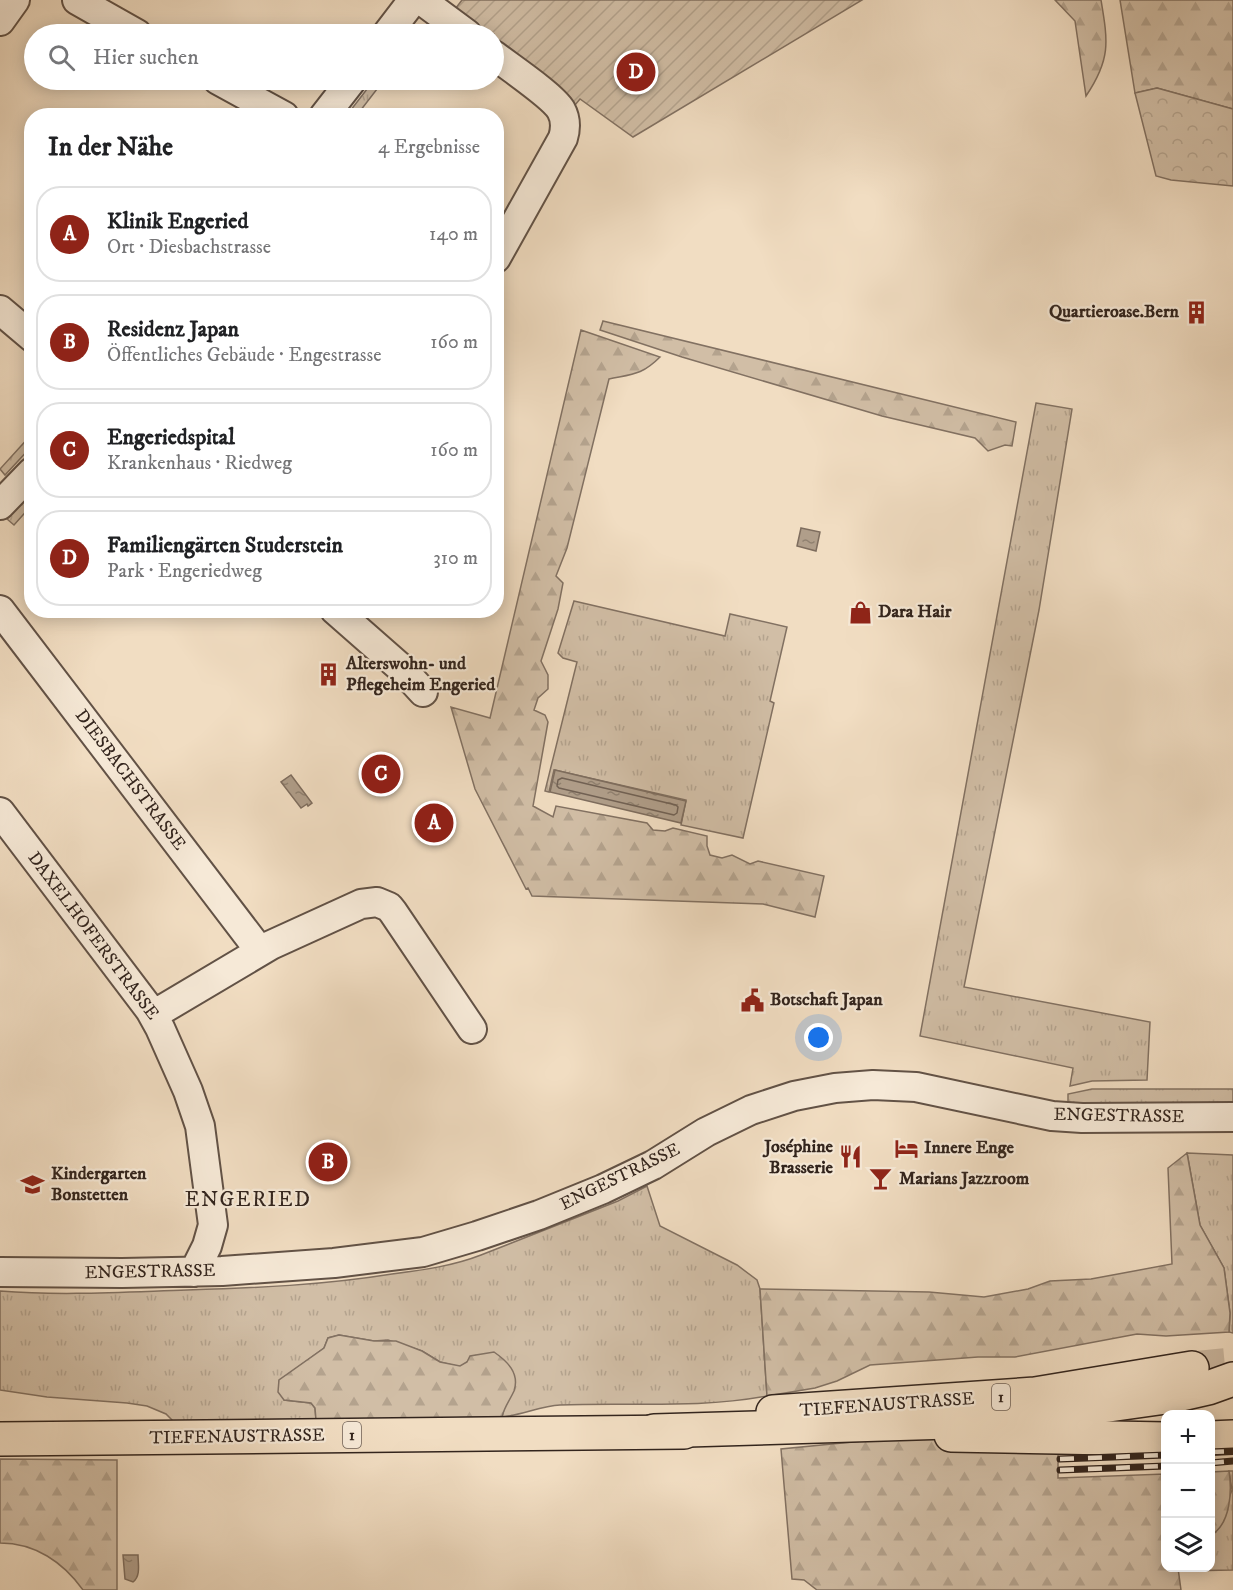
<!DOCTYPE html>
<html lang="de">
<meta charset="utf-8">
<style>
:root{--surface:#fff;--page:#f6f6f6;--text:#202124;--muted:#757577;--line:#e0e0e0;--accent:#8f2418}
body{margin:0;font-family:"IM FELL DW Pica",serif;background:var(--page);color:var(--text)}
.controls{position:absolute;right:18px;bottom:18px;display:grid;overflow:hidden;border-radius:12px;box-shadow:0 3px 15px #0003}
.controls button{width:54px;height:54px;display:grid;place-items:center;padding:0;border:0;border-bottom:2px solid var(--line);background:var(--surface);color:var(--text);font:30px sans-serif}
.you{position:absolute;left:819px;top:1038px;width:21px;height:21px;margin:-15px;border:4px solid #fff;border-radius:50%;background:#1a73e8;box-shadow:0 0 0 9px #1a73e833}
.badge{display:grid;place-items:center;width:39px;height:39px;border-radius:50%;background:var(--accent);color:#fff;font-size:20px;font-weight:700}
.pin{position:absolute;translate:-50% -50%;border:3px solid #fff;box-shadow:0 2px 6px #0006}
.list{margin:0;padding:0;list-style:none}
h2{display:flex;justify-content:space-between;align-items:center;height:78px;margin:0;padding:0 24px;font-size:26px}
h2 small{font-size:20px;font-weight:400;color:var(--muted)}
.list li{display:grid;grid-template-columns:39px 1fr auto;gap:18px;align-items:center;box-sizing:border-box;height:96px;margin:0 12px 12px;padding:0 12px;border:2px solid var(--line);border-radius:24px}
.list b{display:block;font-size:22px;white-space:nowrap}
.list p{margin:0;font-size:20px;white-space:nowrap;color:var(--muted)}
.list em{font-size:20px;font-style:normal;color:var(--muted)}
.icon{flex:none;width:33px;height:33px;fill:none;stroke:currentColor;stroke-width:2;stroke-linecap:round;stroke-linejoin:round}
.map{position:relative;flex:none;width:1233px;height:1590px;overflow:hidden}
.search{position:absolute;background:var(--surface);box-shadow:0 3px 15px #0003;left:24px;top:24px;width:480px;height:66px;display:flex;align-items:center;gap:15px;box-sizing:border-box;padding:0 21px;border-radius:33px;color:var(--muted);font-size:22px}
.panel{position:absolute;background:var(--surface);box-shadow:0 3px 15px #0003;left:24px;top:108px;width:480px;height:510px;border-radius:24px}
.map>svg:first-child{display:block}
</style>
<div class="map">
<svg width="1233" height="1590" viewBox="0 0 1233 1590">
<defs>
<pattern id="grass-tufts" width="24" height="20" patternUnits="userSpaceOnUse" patternTransform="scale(1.5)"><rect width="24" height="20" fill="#d1bea6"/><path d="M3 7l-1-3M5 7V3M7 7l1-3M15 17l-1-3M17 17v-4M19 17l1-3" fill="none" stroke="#b4a38e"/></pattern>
<pattern id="forest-firs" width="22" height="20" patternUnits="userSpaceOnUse" patternTransform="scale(1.5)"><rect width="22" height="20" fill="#d1bea6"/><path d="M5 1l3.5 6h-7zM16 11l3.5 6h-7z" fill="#b4a38e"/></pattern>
<pattern id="park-crowns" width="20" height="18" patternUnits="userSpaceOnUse" patternTransform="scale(1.5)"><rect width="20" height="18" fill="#d1bea6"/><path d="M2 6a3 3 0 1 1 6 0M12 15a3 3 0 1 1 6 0" fill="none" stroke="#b4a38e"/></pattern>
<pattern id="garden-furrows" width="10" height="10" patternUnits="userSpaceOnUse" patternTransform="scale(1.5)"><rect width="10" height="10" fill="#d1bea6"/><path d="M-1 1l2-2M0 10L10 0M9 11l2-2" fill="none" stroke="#b4a38e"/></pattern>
<pattern id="water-ripples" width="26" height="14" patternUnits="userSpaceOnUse" patternTransform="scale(1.5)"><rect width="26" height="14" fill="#b09e8a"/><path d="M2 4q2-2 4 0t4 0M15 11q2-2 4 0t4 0" fill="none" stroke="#908170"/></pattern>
</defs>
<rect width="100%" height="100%" fill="#f1ddc2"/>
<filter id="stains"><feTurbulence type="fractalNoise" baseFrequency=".00333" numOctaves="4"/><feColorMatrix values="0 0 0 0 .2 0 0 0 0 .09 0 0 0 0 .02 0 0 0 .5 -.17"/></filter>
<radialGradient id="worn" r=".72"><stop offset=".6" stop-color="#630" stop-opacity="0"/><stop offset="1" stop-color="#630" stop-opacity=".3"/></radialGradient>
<path fill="url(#grass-tufts)" stroke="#827162" stroke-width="1.5" d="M 374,80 L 384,80 L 357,115 L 347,115 Z
M 1036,403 L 1072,409 L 1039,610 L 964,987 L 1150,1022 L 1147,1080 L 1092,1081 L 1070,1086 L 1073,1068 L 920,1036 Z
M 31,435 L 31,447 L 5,475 L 0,469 Z
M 31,493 L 31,506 L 14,525 L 7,519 Z
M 574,601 L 725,636 L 730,614 L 787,627 L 770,701 L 774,703 L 743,838 L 681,825 L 686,800 L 554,770 L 549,792 L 545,791 L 577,662 L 563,658 L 558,653 Z
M 1092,1089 L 1233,1089 L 1233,1107 L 1068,1106 L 1068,1094 Z
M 1187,1153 L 1233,1155 L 1233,1333 L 1229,1332 L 1230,1313 L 1224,1268 L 1200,1225 Z
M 647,1186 L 660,1226 L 737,1265 L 757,1280 L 760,1289 L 767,1396 C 697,1409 630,1402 560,1405 C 541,1406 522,1415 502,1417 L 505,1405 L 514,1390 L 467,1362 L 460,1367 L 440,1362 L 422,1351 L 388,1340 L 374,1341 L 339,1335 L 328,1338 L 324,1348 L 279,1381 L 284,1400 L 311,1403 L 315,1408 L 316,1420 L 174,1422 L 166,1414 L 147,1406 L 127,1403 L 47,1397 L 0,1390 L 0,1291 C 62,1296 125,1292 187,1290 C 256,1288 324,1285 392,1274 C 423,1270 453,1266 481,1255 L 618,1201 Z
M 1229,1471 L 1233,1471 L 1233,1570 L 1180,1571 L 1178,1568 L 1210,1568 L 1211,1535 L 1216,1532 L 1232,1490 Z"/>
<path fill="url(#forest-firs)" stroke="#827162" stroke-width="1.5" d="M 1055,0 L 1101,0 C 1108,42 1111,59 1086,96 L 1075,21 Z
M 1120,0 L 1233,0 L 1233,109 L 1157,88 L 1135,93 Z
M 603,321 L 1016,422 L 1012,446 L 1005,445 L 988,451 L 975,438 L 882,416 L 682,357 L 600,330 Z
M 581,330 L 660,357 C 642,375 633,374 609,379 L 567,548 L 556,576 L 563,583 L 558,609 L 541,661 L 548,675 L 548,689 L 538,698 L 534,710 L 545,715 L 548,722 L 533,806 L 553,817 L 556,806 L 647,823 L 653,830 L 665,831 L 673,828 L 707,836 L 707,846 L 710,855 L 722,858 L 732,855 L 750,864 L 758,861 L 824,876 L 815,917 L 763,904 L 532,896 L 528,888 L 526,889 L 475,789 L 451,707 L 490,718 Z
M 1187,1153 L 1200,1225 L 1224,1268 L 1230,1313 L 1229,1332 L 1166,1336 L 1137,1334 L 1015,1357 L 978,1357 L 870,1365 L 837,1381 L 815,1388 L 767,1396 L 760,1289 L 929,1292 L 984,1297 L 1028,1289 L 1050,1281 L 1091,1279 L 1172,1264 L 1168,1168 Z
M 339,1335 L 374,1341 L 396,1341 L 422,1351 L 440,1362 L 460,1366 L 467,1362 L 470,1356 L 494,1352 C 507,1361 520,1373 514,1391 C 510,1400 504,1407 502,1417 L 316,1420 L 315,1408 L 311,1403 L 284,1400 L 278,1392 L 279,1380 L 324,1348 L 328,1338 Z
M 934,1434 L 1058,1449 L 1058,1478 L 1165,1474 L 1166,1568 L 1178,1568 L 1181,1590 L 817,1590 L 804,1580 L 792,1579 L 781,1449 Z
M 0,1459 L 117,1460 L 117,1590 L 83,1590 C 63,1562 35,1543 0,1543 Z
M 1229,1471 C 1232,1490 1231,1524 1211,1535 L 1211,1472 Z"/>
<path fill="url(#park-crowns)" stroke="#827162" stroke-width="1.5" d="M 1157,88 L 1233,109 L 1233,186 L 1171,180 L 1156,176 L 1135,93 Z"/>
<path fill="url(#garden-furrows)" stroke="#827162" stroke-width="1.5" d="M 462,0 L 862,0 L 633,137 L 580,99 L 575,105 L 494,45 L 494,34 L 479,34 L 452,13 Z"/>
<path fill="url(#water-ripples)" stroke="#7e6d5e" stroke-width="1.5" d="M 801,528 L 820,532 L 816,551 L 797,546 Z
M 555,770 L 686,801 L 681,823 L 550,792 Z
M 291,775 L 312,803 L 308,806 L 307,804 L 301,808 L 281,782 Z
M 123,1555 L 138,1555 C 138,1564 141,1576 133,1582 L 125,1579 Z"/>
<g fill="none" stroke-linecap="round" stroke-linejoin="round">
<path stroke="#716154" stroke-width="1.5" d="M 562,778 L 676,805 L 678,807 L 677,813 L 674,815 L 559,788 L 557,786 L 558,780 Z"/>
<path stroke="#cbb8a1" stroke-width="33" stroke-dasharray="33 16" stroke-linecap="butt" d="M 1192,1368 L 1233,1364"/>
<defs>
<path id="minor" d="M 77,0 L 137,34
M 421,0 L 467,34
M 0,21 L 15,0
M 387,34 L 413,0
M 494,55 C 508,66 553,96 561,110 C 566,119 566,128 563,138 L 496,258
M 218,80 L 284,116
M 324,116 L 352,80
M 0,310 L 32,337
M 0,505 L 32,472
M 0,610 L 260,951
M 335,610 L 401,668 L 423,692
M 0,812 L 150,1010 L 160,1028 L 188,1091 L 200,1126 L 213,1225 L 207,1246 L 194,1272
M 153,1015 L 271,945 L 361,904 L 377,902 L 389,907 L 393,912 L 472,1029
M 0,1272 L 122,1273 L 222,1271 L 334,1263 L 423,1252 L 477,1236 L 539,1215 L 603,1189 L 653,1165 L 706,1132 L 751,1110 L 794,1096 L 835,1088 L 873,1085 L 916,1087 L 1052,1116 L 1082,1118 L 1233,1117"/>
<path id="major" d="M 773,1412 L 1035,1394 L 1192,1368
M 951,1435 L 1166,1439
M 1210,1438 L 1233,1437
M 0,1439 L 684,1432"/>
<path id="highway" d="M 654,1431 L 981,1421 L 1052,1413 L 1173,1396 L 1208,1388 L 1233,1379"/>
</defs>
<use href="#minor" stroke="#625246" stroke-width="32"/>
<use href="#major" stroke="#32241d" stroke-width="36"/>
<use href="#highway" stroke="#32241d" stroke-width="36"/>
<use href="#minor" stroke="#f6e9d7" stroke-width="28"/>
<use href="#major" stroke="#f1ddc2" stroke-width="33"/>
<use href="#highway" stroke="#f1ddc2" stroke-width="33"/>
<defs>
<path id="rail" d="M 1210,1452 L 1233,1451
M 1060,1459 L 1166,1455
M 1210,1463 L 1233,1461
M 1060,1470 L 1166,1466"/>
</defs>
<use href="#rail" stroke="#32241d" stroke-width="7"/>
<use href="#rail" stroke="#f6e9d7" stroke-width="4.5" stroke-dasharray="14" stroke-linecap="butt"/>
</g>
<defs>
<symbol id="building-bare" viewBox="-9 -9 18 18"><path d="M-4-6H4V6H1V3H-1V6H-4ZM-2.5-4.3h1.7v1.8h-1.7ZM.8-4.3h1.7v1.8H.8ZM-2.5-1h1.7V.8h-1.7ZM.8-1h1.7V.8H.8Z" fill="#8f2418" stroke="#f6e9d7" stroke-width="2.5" paint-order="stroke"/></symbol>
<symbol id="shop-bare" viewBox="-9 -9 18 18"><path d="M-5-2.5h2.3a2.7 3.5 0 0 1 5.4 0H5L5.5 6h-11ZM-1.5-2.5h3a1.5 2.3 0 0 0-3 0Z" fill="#8f2418" stroke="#f6e9d7" stroke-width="2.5" paint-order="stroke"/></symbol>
<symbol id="civic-bare" viewBox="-9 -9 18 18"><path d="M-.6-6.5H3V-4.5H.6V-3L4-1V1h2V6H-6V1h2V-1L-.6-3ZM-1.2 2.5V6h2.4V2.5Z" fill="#8f2418" stroke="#f6e9d7" stroke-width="2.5" paint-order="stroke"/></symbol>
<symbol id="hotel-bare" viewBox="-9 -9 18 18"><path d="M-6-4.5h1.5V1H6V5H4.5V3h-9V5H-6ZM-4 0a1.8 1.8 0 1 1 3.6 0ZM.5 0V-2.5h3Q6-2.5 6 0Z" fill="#8f2418" stroke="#f6e9d7" stroke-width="2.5" paint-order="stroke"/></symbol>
<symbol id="restaurant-bare" viewBox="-9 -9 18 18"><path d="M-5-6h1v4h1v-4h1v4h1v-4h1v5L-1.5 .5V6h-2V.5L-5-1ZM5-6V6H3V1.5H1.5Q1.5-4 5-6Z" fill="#8f2418" stroke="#f6e9d7" stroke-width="2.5" paint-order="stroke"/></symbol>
<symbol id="bar-bare" viewBox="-9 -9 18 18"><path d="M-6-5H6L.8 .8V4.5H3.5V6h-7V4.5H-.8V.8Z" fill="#8f2418" stroke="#f6e9d7" stroke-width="2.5" paint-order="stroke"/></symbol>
<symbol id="school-bare" viewBox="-9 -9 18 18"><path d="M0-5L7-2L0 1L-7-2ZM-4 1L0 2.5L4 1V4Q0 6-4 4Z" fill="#8f2418" stroke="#f6e9d7" stroke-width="2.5" paint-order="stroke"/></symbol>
</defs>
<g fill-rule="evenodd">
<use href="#building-bare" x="1180" y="296" width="33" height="33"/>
<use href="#shop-bare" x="844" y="596" width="33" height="33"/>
<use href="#building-bare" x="312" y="658" width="33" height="33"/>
<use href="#civic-bare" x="736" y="984" width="33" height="33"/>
<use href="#hotel-bare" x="890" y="1132" width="33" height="33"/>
<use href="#restaurant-bare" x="834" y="1140" width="33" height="33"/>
<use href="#bar-bare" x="864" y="1162" width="33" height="33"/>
<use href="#school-bare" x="16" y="1168" width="33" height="33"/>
</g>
<g text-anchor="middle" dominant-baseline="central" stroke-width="4.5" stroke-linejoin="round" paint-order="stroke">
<g fill="#f6e9d7" stroke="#6d5f55" stroke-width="1.5">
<rect x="992" y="1384" width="18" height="26" rx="4.5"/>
<rect x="343" y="1422" width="18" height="26" rx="4.5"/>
</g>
<g font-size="16" font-weight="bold" fill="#32241d">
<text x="1001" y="1397">1</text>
<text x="352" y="1435">1</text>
</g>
<g font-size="18" font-weight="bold" fill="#32241d" stroke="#f6e9d7" text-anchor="start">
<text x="1179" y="312" text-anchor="end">Quartieroase.Bern</text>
<text x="878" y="612">Dara Hair</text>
<text x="346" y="664">Alterswohn- und<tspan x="346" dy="21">Pflegeheim Engeried</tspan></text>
<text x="770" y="1000">Botschaft Japan</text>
<text x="833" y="1147" text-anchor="end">Joséphine<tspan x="833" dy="21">Brasserie</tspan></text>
<text x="924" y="1148">Innere Enge</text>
<text x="51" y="1174">Kindergarten<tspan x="51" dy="21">Bonstetten</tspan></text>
<text x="899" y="1179">Marians Jazzroom</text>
</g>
<g font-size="18" fill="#32241d" stroke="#f6e9d7">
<text transform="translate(130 780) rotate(53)">DIESBACHSTRASSE</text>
<text transform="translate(93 936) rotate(53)">DAXELHOFERSTRASSE</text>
<text transform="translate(1119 1116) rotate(1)">ENGESTRASSE</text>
<text transform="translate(620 1177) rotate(-26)">ENGESTRASSE</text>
<text transform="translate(150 1272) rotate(-1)">ENGESTRASSE</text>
<text transform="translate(887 1405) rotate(-4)">TIEFENAUSTRASSE</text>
<text transform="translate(237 1437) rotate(-1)">TIEFENAUSTRASSE</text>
</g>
<g font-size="21" letter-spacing="1.5" fill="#32241d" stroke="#f6e9d7">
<text x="248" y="1200">ENGERIED</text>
</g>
</g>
<rect width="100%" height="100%" filter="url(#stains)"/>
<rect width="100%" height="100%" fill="url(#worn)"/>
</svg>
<div class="controls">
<button>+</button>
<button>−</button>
<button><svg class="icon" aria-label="layers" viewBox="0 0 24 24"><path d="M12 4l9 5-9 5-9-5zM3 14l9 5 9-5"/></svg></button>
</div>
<div class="you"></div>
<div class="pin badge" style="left:434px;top:823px">A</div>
<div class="pin badge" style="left:328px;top:1162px">B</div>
<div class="pin badge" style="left:381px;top:774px">C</div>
<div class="pin badge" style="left:636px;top:72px">D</div>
<div class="search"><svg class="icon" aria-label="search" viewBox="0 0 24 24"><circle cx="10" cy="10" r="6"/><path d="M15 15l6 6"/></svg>Hier suchen</div>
<section class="panel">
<h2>In der Nähe<small>4 Ergebnisse</small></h2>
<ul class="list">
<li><span class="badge">A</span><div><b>Klinik Engeried</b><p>Ort · Diesbachstrasse</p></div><em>140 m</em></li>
<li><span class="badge">B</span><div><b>Residenz Japan</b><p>Öffentliches Gebäude · Engestrasse</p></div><em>160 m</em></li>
<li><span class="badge">C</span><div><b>Engeriedspital</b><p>Krankenhaus · Riedweg</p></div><em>160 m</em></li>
<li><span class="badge">D</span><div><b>Familiengärten Studerstein</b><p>Park · Engeriedweg</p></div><em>310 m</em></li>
</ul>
</section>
</div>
